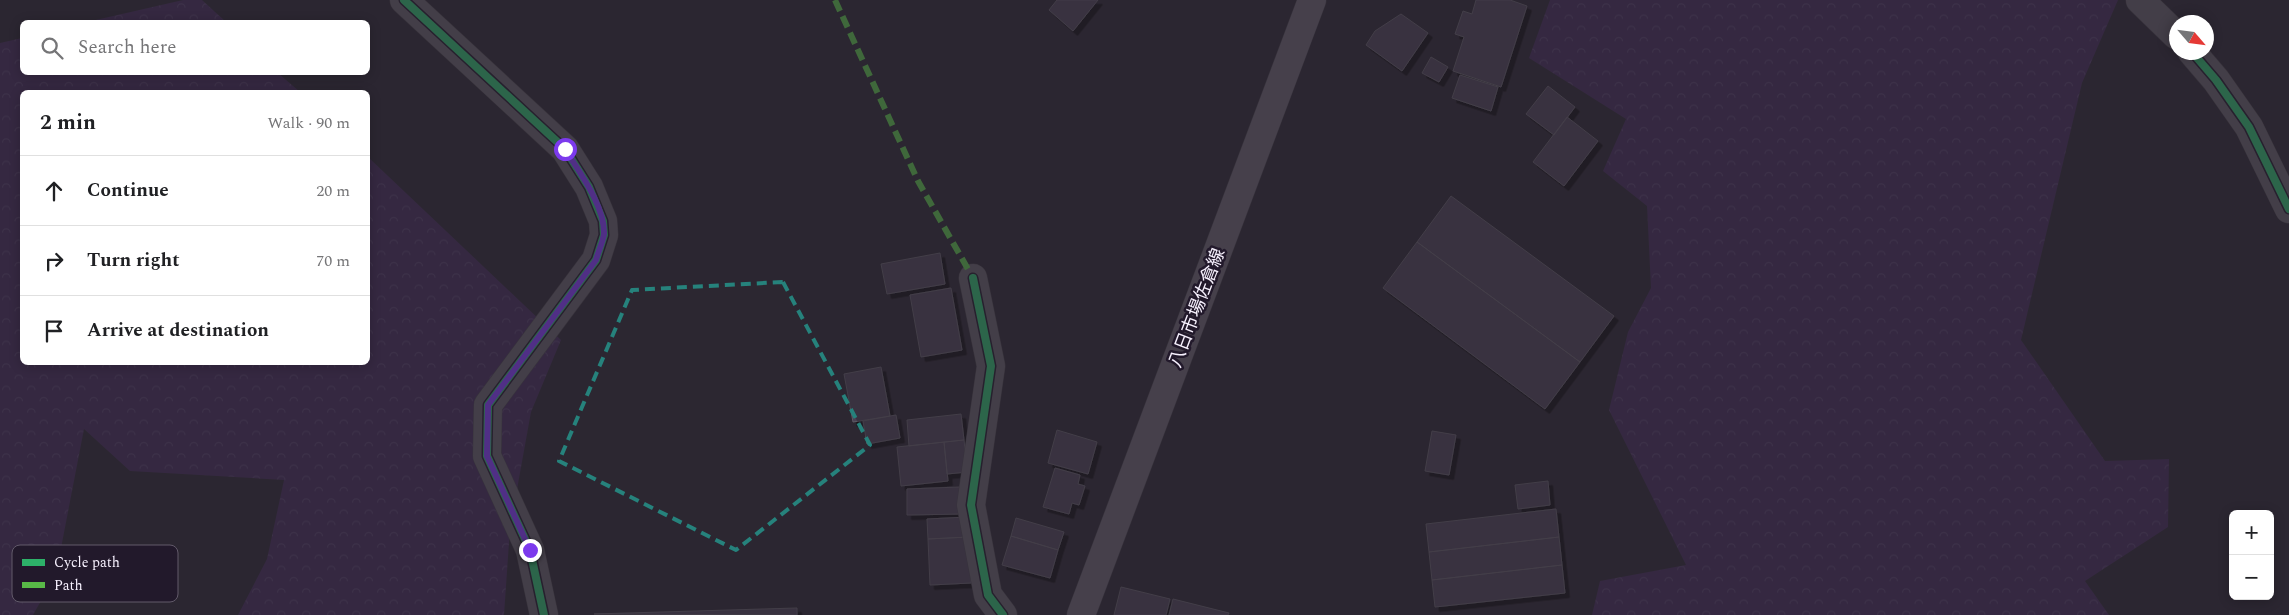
<!DOCTYPE html>
<meta charset="utf-8">
<style>
:root{--surface:#fff;--page:#f2f2f2;--text:#202124;--muted:#757577;--line:#e0e0e0}
body{margin:0;font-family:Spectral,"Noto Sans JP",serif;background:var(--page);color:var(--text)}
.controls{position:absolute;right:15px;bottom:15px;display:grid;overflow:hidden;border-radius:8px;box-shadow:0 2px 12px #0003}
.controls button{width:45px;height:45px;display:grid;place-items:center;padding:0;border:0;border-bottom:1px solid var(--line);background:var(--surface);color:var(--text);font:25px sans-serif}
.compass{position:absolute;left:2169px;top:15px;width:45px;height:45px;border-radius:50%;background:var(--surface);box-shadow:0 2px 12px #0003;rotate:118deg}
.stop{position:absolute;width:15px;height:15px;margin:-11px;border:4px solid #7c3aed;border-radius:50%;background:#fff}
.stop.end{background:#7c3aed;border-color:#fff;box-shadow:0 1px 5px #0008}
.list{margin:0;padding:0;list-style:none}
h2{display:flex;justify-content:space-between;align-items:center;height:65px;margin:0;padding:0 20px;font-size:21px}
h2 small{font-size:16px;font-weight:400;color:var(--muted)}
.list li{display:grid;grid-template-columns:32px 1fr auto;gap:15px;align-items:center;box-sizing:border-box;height:70px;padding:0 20px;border-top:1px solid var(--line)}
.list b{display:block;font-size:19px;white-space:nowrap}
.list em{font-size:16px;font-style:normal;color:var(--muted)}
.icon{flex:none;width:28px;height:28px;fill:none;stroke:currentColor;stroke-width:2;stroke-linecap:round;stroke-linejoin:round}
.map{position:relative;flex:none;width:2289px;height:615px;overflow:hidden}
.search{position:absolute;background:var(--surface);box-shadow:0 2px 12px #0003;left:20px;top:20px;width:350px;height:55px;display:flex;align-items:center;gap:12px;box-sizing:border-box;padding:0 18px;border-radius:8px;color:var(--muted);font-size:19px}
.panel{position:absolute;background:var(--surface);box-shadow:0 2px 12px #0003;left:20px;top:90px;width:350px;height:275px;border-radius:8px}
.map>svg:first-child{display:block}
</style>
<div class="map">
<svg width="2289" height="615" viewBox="0 0 2289 615">
<defs>
<pattern id="forest-crowns" width="20" height="18" patternUnits="userSpaceOnUse" patternTransform="scale(1.25)"><rect width="20" height="18" fill="#402b55"/><path d="M2 6a3 3 0 1 1 6 0M12 15a3 3 0 1 1 6 0" fill="none" stroke="#534066"/></pattern>
<filter id="shadow"><feDropShadow dx="4.5" dy="4.5" stdDeviation="0" flood-color="#0009"/></filter>
</defs>
<rect width="100%" height="100%" fill="#2c2731"/>
<path fill="url(#forest-crowns)" d="M 183,0 L 202,0 L 226,22 L 87,22 Z
M 1550,0 L 2118,0 L 2082,83 L 2021,340 L 2105,461 L 2169,459 L 2168,527 L 2085,581 L 2109,615 L 1592,615 L 1600,581 L 1686,565 L 1609,410 L 1628,332 L 1651,288 L 1647,206 L 1603,171 L 1626,119 L 1529,58 Z
M 22,38 L 22,72 L 278,73 L 300,92 L 22,92 L 22,362 L 368,362 L 368,157 L 561,340 L 531,412 L 510,528 L 504,615 L 238,615 L 267,559 L 284,480 L 130,471 L 84,429 L 56,574 L 33,615 L 0,615 L 0,43 Z"/>
<path fill="#493f52" stroke="#5f5b64" filter="url(#shadow)" d="M 1057,0 L 1098,0 L 1073,31 L 1049,10 Z
M 1476,0 L 1510,0 L 1527,6 L 1501,87 L 1453,71 L 1464,37 L 1455,34 L 1463,11 L 1472,14 Z
M 1401,14 L 1428,33 L 1402,71 L 1366,45 L 1375,31 Z
M 1431,57 L 1448,67 L 1439,82 L 1422,73 Z
M 1460,75 L 1498,87 L 1491,111 L 1452,98 Z
M 1548,86 L 1575,107 L 1554,135 L 1526,114 Z
M 1567,117 L 1598,141 L 1564,186 L 1533,162 Z
M 1451,196 L 1614,316 L 1580,362 L 1417,242 Z
M 1417,242 L 1580,362 L 1545,409 L 1383,288 Z
M 940,253 L 945,284 L 887,294 L 881,264 Z
M 951,288 L 962,350 L 921,357 L 910,295 Z
M 881,367 L 890,416 L 853,422 L 844,374 Z
M 961,414 L 964,440 L 909,446 L 907,420 Z
M 896,415 L 900,438 L 867,444 L 863,421 Z
M 1057,430 L 1097,442 L 1088,474 L 1048,463 Z
M 1432,431 L 1456,435 L 1449,475 L 1425,471 Z
M 964,440 L 967,472 L 947,474 L 944,442 Z
M 944,442 L 948,481 L 901,486 L 897,447 Z
M 1055,468 L 1080,475 L 1078,484 L 1085,486 L 1079,505 L 1072,503 L 1069,514 L 1043,507 Z
M 1548,481 L 1550,505 L 1518,509 L 1515,485 Z
M 960,487 L 961,514 L 907,515 L 907,489 Z
M 1556,509 L 1559,537 L 1429,552 L 1426,524 Z
M 968,517 L 969,537 L 928,539 L 927,519 Z
M 1016,518 L 1064,532 L 1058,550 L 1011,536 Z
M 1011,536 L 1058,550 L 1050,578 L 1002,565 Z
M 969,537 L 971,583 L 930,585 L 928,539 Z
M 1559,537 L 1562,565 L 1432,580 L 1429,552 Z
M 1562,565 L 1565,593 L 1435,607 L 1432,580 Z
M 1121,587 L 1170,599 L 1166,615 L 1114,615 Z
M 1173,599 L 1229,613 L 1228,615 L 1169,615 Z
M 797,608 L 797,615 L 594,614 Z"/>
<g fill="none" stroke-linecap="round" stroke-linejoin="round">
<defs>
<path id="minor" d="M 404,0 L 565,149 L 589,187 L 603,221 L 604,235 L 596,260 L 488,405 L 487,456 L 530,550 L 544,615
M 2140,0 L 2176,35
M 2192,52 L 2216,80 L 2249,127 L 2289,209
M 973,278 L 991,366 L 971,505 L 988,595 L 1003,615"/>
<path id="major" d="M 1081,615 L 1312,0"/>
</defs>
<use href="#minor" stroke="#46424a" stroke-width="29"/>
<use href="#major" stroke="#46424a" stroke-width="29"/>
<use href="#minor" stroke="#605c64" stroke-width="28"/>
<use href="#major" stroke="#66606c" stroke-width="28"/>
<path stroke="#58b947" stroke-width="6" stroke-dasharray="12 6" stroke-linecap="butt" d="M 835,0 L 918,181 L 973,278"/>
<defs>
<path id="cycleway" d="M 404,0 L 565,149 L 589,187 L 603,221 L 604,235 L 596,260 L 488,405 L 487,456 L 530,550 L 544,615
M 2192,52 L 2216,80 L 2249,127 L 2289,209
M 973,278 L 991,366 L 971,505 L 988,595 L 1003,615"/>
</defs>
<use href="#cycleway" stroke="#22192b" stroke-width="11"/>
<use href="#cycleway" stroke="#2db169" stroke-width="8"/>
</g>
<g fill="none" stroke-linecap="round" stroke-linejoin="round">
<path stroke="#7c3aed" stroke-width="6" d="M 530,550 L 487,456 L 488,405 L 596,260 C 598,252 603,242 604,234 C 605,206 579,172 565,149"/>
</g>
<path d="M0 0H2289V615H0ZM 783,282 L 870,445 L 736,550 L 559,461 L 632,290 Z" fill="#2c2731" fill-opacity=".55" fill-rule="evenodd"/>
<path fill="none" stroke="#26827c" stroke-width="4" stroke-dasharray="10 6" stroke-linejoin="round" d="M 783,282 L 870,445 L 736,550 L 559,461 L 632,290 Z"/>
<g text-anchor="middle" dominant-baseline="central" stroke-width="5" stroke-linejoin="round" paint-order="stroke">
<g font-size="18" fill="#f7f1fe" stroke="#22192b">
<text transform="translate(1197 308) rotate(-69)">八日市場佐倉線</text>
</g>
</g>
<rect x="12" y="545" width="166" height="57" rx="8" fill="#22192b" stroke="#625a6a" stroke-width="1"/>
<rect x="22" y="559" width="23" height="7" fill="#2db169"/>
<rect x="22" y="582" width="23" height="6" fill="#58b947"/>
<g font-size="14" fill="#f7f1fe">
<text x="54" y="567">Cycle path</text>
<text x="54" y="590">Path</text>
</g>
</svg>
<div class="controls">
<button>+</button>
<button>−</button>
</div>
<svg class="compass" viewBox="-18 -18 36 36"><path d="M0-13l5 13h-10z" fill="#e53935"/><path d="M0 13l5-13h-10z" fill="#757577"/></svg>
<div class="stop" style="left:565px;top:149px"></div>
<div class="stop end" style="left:530px;top:550px"></div>
<div class="search"><svg class="icon" aria-label="search" viewBox="0 0 24 24"><circle cx="10" cy="10" r="6"/><path d="M15 15l6 6"/></svg>Search here</div>
<section class="panel">
<h2>2 min<small>Walk · 90 m</small></h2>
<ul class="list">
<li><svg class="icon" aria-label="ahead" viewBox="0 0 24 24"><path d="M12 20V5M6 11l6-6 6 6"/></svg><div><b>Continue</b></div><em>20 m</em></li>
<li><svg class="icon" aria-label="right" viewBox="0 0 24 24"><path d="M7 20v-9h11M14 6l5 5-5 5"/></svg><div><b>Turn right</b></div><em>70 m</em></li>
<li><svg class="icon" aria-label="arrive" viewBox="0 0 24 24"><path d="M6 21V4h12l-3 4 3 4H6"/></svg><div><b>Arrive at destination</b></div></li>
</ul>
</section>
</div>
